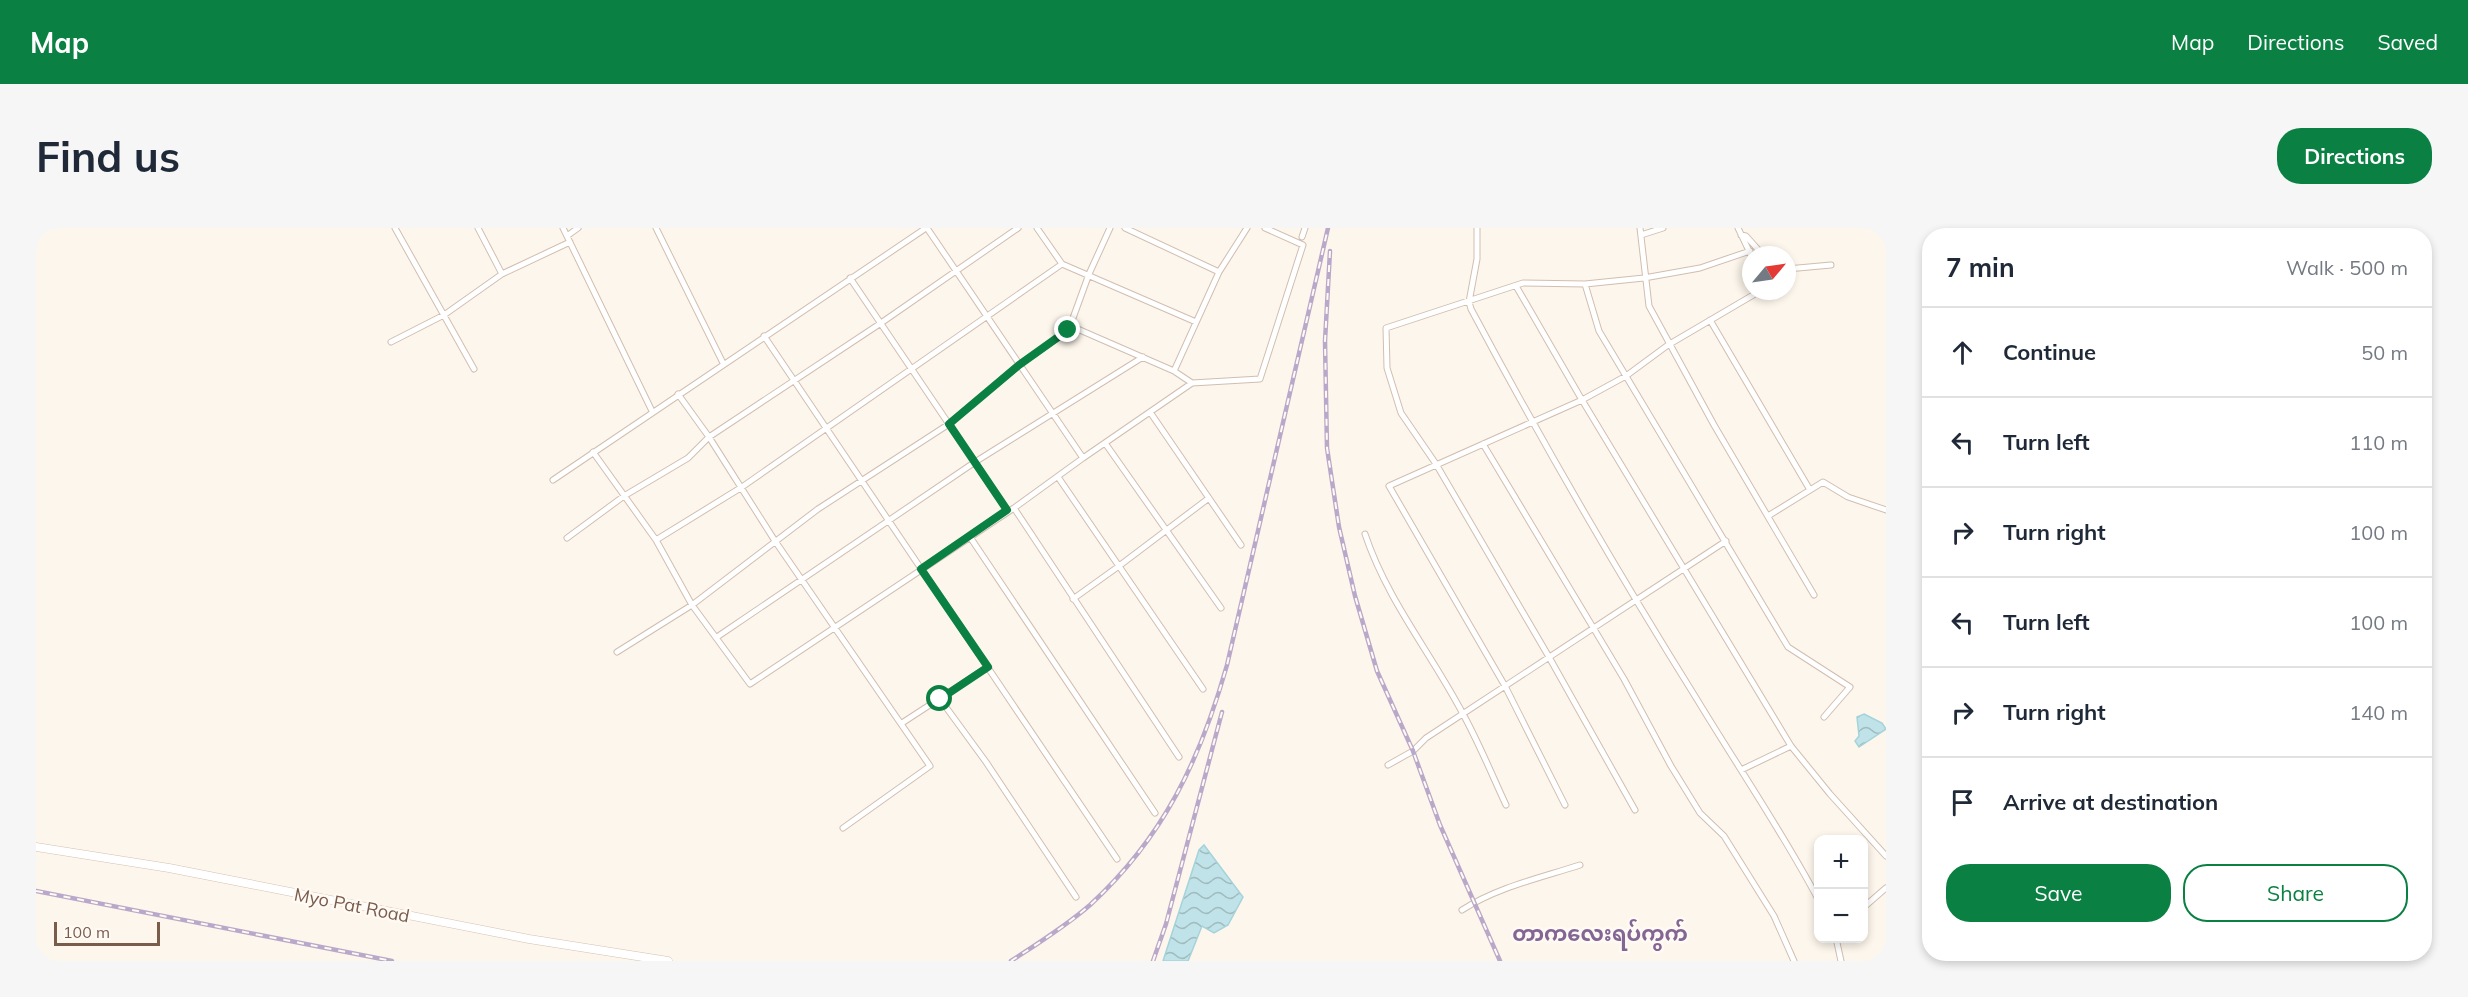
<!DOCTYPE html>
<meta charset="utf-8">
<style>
:root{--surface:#fff;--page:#f6f6f7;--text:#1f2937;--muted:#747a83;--line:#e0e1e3;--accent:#0b8043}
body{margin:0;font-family:Mulish,"Noto Sans Myanmar",sans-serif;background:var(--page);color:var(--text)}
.controls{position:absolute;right:18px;bottom:18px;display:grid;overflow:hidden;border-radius:12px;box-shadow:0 3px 9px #0003}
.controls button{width:54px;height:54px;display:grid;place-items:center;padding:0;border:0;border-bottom:2px solid var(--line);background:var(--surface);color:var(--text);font:30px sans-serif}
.compass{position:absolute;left:1706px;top:18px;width:54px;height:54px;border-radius:50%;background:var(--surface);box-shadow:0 3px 9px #0003;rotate:61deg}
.scale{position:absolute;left:18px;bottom:15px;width:106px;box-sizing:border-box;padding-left:6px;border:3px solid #7a5c4d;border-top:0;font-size:16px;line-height:21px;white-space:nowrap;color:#7a5c4d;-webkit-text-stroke:4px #fffaf3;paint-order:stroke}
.stop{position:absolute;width:18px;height:18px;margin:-14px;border:4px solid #0b8043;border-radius:50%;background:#fff}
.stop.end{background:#0b8043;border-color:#fff;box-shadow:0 2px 6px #0008}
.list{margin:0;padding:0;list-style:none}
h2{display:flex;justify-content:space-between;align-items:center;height:78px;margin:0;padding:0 24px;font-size:26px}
h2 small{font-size:20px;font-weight:400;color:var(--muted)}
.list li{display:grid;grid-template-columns:39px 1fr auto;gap:18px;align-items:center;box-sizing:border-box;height:90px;padding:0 24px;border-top:2px solid var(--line)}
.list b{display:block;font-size:22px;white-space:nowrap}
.list em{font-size:20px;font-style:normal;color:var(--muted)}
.actions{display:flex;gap:12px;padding:18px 24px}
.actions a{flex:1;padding:14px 0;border:2px solid var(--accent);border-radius:24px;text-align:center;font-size:21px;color:var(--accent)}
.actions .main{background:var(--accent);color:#fff}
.icon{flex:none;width:33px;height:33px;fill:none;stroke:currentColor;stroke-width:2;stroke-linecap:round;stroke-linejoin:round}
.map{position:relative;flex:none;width:1850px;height:733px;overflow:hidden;border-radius:24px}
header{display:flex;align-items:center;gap:36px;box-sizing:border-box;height:84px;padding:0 30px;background:var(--accent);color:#fff}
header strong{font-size:28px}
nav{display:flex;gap:33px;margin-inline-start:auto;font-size:21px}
.intro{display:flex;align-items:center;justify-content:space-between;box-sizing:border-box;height:144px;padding:0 36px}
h1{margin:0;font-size:42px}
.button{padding:15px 27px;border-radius:24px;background:var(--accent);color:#fff;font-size:21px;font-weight:700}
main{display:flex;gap:36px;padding:0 36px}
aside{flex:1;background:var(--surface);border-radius:24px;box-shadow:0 3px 9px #0003}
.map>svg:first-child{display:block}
</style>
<header>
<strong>Map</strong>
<nav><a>Map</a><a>Directions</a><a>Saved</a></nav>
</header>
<div class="intro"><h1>Find us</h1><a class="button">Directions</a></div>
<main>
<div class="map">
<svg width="1850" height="733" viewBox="0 0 1850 733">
<defs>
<pattern id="water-waves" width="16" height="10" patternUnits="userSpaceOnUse" patternTransform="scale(1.5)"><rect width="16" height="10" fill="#bfe3e8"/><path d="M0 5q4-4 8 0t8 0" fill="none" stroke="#a0bbbe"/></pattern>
</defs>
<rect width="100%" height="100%" fill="#fdf6ec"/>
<path fill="url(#water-waves)" stroke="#a5d3da" stroke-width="1.5" d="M 1828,486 L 1846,495 L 1850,501 L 1823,519 L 1819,513 L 1823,508 L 1821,489 Z
M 1168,617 L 1207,669 L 1192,697 L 1178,705 L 1166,698 L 1152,733 L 1127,733 L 1163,622 Z"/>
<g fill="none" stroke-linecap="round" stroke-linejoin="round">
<defs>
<path id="street" d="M 359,0 L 438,141
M 442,0 L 466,46
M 527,0 L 616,183
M 620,0 L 687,135
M 1001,0 L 1026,36 L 1160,94
M 1089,0 L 1183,44
M 1441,0 L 1441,31 L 1433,74 L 1435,81 C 1506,214 1582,345 1662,473 C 1702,539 1746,603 1782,671
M 1604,0 L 1613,78 L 1678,197 L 1778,367
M 1702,0 L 1715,27
M 1605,7 L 1627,0
M 1705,7 L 1710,8 L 1727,27
M 531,8 L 542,0
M 1266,9 L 1269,0
M 1751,41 L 1795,37
M 814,50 L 971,282
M 1549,56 L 1563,103 L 1752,419 L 1814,459 L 1788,489
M 1480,58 L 1546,172 L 1755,518 L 1794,566 L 1850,628
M 1674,92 L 1774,262
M 1033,101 L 1053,46 L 1074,0
M 728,108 L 1081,631
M 355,114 L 408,87 L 466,46 L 534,14
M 1138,143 L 1183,44 L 1211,0
M 642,166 L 673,209 L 739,313 L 894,538 L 807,600
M 1114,184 L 1205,317
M 1069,215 L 1185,380
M 1447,216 L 1588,451 L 1635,538 L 1664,585 L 1688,608 L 1738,688 L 1758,733
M 557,224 L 620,312 L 656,377 L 714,456 L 978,280 L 1047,230 L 891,0
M 1047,230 L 1156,155 L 1224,151 L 1267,17 L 1229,0
M 1022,249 L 1167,461
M 517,252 L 890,0
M 978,280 L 1143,529
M 1732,288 L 1787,254 L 1812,269 L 1850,282
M 1329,306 C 1351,372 1395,425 1427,486 C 1443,515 1456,547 1470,577
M 934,309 L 1119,585
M 531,310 L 588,268 L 652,230 L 673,209 L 845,95 L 982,0
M 620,312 L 706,259 L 1026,36
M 1037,371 L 1083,338 L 1173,270
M 681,409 L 939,234 L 1107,129
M 581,424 L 656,377 L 782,281 L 913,196 L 983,137 L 1037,99 L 1138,143 L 1156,155
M 904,471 L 950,534 L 1040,669
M 866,495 L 952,439
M 1352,537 L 1377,523 L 1390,510 L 1690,313
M 1705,542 L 1755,518
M 1529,577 L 1469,458 L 1353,258 L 1546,172 L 1590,148 L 1632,117 L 1724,63
M 1599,582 L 1513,429 L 1400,236 L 1365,185 L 1351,140 L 1350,100 L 1487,55 L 1549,56 L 1608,50 L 1664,40 L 1714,23
M 1828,679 L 1850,660
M 1426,682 C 1462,659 1504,650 1544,637
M 1800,710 L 1805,733"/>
<path id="secondary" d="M 0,619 L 133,640 L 493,711 L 632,733"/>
</defs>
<use href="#street" stroke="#d1beb0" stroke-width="7"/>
<use href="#secondary" stroke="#d6c0b0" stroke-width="9"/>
<use href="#street" stroke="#fff" stroke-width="5"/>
<use href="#secondary" stroke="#fff" stroke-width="8"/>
<defs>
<path id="rail" d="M 1294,23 L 1289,113 L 1291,220 L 1303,299 L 1319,368 L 1341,443 L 1377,523 L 1404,597 L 1464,733
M 0,663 L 356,733
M 975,733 C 1001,716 1030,698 1054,677 C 1128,609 1164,532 1191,437 L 1292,0
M 1117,733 L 1130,696 L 1186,484"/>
</defs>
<use href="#rail" stroke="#b9a8c9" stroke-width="4.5"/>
<use href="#rail" stroke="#fffaf3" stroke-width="2" stroke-dasharray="7" stroke-linecap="butt"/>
</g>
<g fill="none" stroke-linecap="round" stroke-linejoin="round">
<path stroke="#0b8043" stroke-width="8" d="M 904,471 L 952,439 L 885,341 L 971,282 L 913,196 L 983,137 L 1032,102"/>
</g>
<g text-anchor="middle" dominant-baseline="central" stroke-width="5" stroke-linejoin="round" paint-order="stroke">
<g font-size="18" fill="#7a5c4d" stroke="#fffaf3">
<text transform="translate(316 677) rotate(11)">Myo Pat Road</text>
</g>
<g font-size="21" font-weight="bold" fill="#846695" stroke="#fffaf3">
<text x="1564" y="705">တာကလေးရပ်ကွက်</text>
</g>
</g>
</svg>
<div class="controls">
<button>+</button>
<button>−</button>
</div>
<svg class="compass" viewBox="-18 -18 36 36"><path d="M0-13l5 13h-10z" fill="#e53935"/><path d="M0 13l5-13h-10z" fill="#747a83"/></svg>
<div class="scale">100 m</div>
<div class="stop" style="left:904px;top:471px"></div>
<div class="stop end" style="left:1032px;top:102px"></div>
</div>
<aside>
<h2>7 min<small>Walk · 500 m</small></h2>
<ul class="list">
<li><svg class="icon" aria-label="ahead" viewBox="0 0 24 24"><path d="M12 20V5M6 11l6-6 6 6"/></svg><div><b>Continue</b></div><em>50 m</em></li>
<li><svg class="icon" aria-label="left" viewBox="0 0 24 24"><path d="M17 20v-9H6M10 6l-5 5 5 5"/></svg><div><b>Turn left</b></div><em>110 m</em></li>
<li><svg class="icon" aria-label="right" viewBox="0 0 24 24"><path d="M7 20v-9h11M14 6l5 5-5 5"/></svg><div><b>Turn right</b></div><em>100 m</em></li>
<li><svg class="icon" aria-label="left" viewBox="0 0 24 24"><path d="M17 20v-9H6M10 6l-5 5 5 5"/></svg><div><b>Turn left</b></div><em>100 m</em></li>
<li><svg class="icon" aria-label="right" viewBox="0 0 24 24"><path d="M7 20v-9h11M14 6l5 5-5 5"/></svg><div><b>Turn right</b></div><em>140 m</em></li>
<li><svg class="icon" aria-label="arrive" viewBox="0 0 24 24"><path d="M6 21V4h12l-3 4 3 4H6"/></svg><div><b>Arrive at destination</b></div></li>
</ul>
<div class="actions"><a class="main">Save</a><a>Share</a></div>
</aside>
</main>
